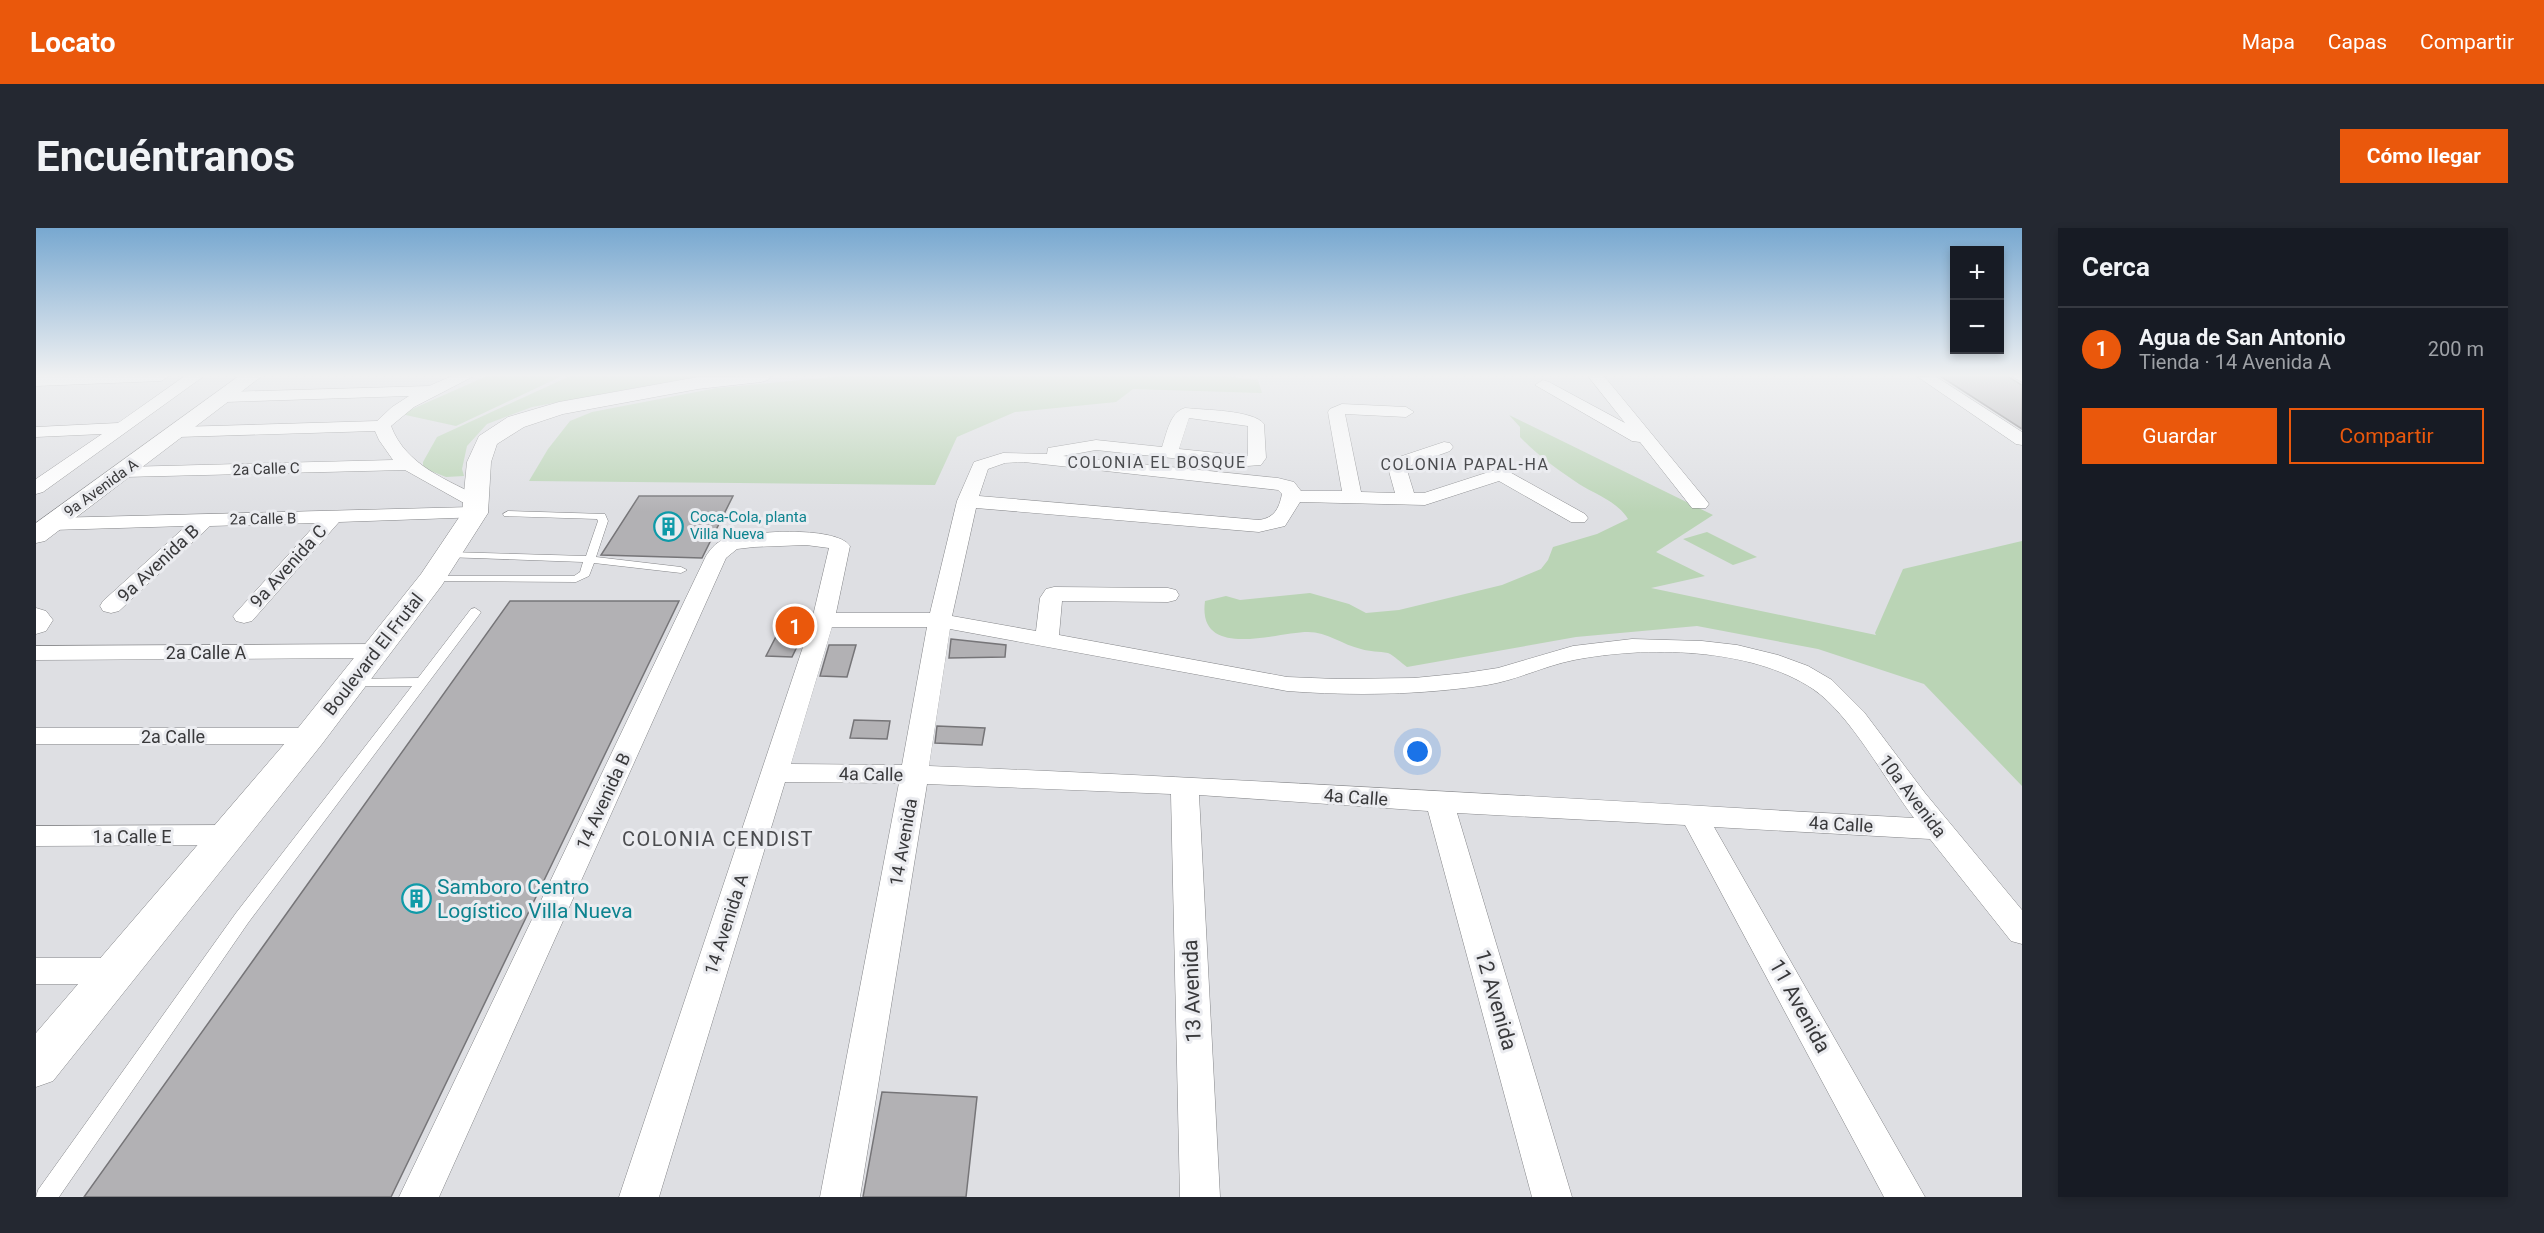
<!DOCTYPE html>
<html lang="es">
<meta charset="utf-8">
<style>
:root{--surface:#171b24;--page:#242831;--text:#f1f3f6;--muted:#9ea1a6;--line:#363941;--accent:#ea580c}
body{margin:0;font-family:Roboto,sans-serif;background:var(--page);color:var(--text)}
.controls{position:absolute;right:18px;top:18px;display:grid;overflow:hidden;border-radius:0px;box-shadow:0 3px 9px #0003}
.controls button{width:54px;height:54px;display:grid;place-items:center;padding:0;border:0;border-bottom:2px solid var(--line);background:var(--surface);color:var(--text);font:30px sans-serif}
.you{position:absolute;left:1382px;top:524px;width:21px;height:21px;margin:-15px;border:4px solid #fff;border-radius:50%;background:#1a73e8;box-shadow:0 0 0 9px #1a73e833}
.badge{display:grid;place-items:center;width:39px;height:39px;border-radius:50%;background:var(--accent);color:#fff;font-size:20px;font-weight:700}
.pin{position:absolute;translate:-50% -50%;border:3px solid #fff;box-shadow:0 2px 6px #0006}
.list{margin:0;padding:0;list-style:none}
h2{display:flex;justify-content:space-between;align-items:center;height:78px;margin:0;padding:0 24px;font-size:26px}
h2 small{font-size:20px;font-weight:400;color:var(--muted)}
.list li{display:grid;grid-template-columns:39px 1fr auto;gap:18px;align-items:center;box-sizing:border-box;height:84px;padding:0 24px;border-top:2px solid var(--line)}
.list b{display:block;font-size:22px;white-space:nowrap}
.list p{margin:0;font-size:20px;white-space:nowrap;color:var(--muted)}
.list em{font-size:20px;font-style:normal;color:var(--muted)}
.actions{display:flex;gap:12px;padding:18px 24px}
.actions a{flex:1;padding:14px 0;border:2px solid var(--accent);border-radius:0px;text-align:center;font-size:21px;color:var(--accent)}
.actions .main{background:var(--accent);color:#fff}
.map{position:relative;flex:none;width:1986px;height:969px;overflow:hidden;border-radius:0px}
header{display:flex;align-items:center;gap:36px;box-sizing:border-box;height:84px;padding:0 30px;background:var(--accent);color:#fff}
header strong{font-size:28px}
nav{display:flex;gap:33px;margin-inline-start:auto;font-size:21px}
.intro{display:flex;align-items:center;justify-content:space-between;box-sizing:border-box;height:144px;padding:0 36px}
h1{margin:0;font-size:42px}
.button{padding:15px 27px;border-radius:0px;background:var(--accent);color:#fff;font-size:21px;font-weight:700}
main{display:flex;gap:36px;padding:0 36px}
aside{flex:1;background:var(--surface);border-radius:0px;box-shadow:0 3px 9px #0003}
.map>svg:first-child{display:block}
</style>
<header>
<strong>Locato</strong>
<nav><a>Mapa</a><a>Capas</a><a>Compartir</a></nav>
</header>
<div class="intro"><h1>Encuéntranos</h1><a class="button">Cómo llegar</a></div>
<main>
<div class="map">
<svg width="1986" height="969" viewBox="0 0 1986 969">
<rect width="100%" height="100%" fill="#dedfe3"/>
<path fill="#bad4b5" d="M 451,148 L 526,148 L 420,198 L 365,186 Z
M 534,148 L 664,148 L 496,179 L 451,196 L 431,218 L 426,241 L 428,248 L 410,249 L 387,240 L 387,234 L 401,209 Z
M 806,148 L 1189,148 L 1222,152 L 1226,165 L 1097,161 L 1080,174 L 979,184 L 921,209 L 899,257 L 493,253 L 512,221 L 534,193 L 556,184 L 681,160 Z
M 1473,187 L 1677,287 L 1620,324 L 1669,348 L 1615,360 L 1840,407 L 1839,405 L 1867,341 L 1986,313 L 1986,558 L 1888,456 L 1782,421 L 1661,398 L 1540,409 L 1371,439 C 1365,435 1359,428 1352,425 C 1343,423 1334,424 1325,421 C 1307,417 1291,404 1272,404 C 1240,404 1161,433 1169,373 L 1190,368 L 1204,372 L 1274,365 L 1313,376 L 1330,385 L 1363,382 L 1466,357 L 1505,341 L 1512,332 L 1517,319 L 1561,306 L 1592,291 C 1582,274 1559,266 1543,256 C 1522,242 1501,227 1484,209 L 1484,199 Z
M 1671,304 L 1721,329 L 1697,337 L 1647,311 Z"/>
<path fill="#b2b1b4" stroke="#767578" stroke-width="1.5" d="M 1904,148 L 1971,148 L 1986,157 L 1986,201 Z
M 603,268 L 697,268 L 666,330 L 565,327 Z
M 474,373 L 643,373 L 355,969 L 48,969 Z
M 747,395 L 772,396 L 756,429 L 730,428 Z
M 915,411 L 970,417 L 969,429 L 913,430 Z
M 793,417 L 820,417 L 811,449 L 784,448 Z
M 818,492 L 854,493 L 851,511 L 814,510 Z
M 901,498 L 949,500 L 946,517 L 899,515 Z
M 846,864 L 941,869 L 930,969 L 827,969 Z"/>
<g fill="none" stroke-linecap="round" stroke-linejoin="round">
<defs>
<path id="service" d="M 472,283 L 569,286 L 572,293 L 560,329 L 645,339 L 651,342 L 645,345 L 558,335 L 553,348 L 540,354 L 392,353 L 390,351 L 396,348 L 538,348 L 544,344 L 547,334 L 409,329 L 408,327 L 413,324 L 550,328 L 562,293 L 561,291 L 468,288 L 467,286 Z
M 439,380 L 445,384 L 443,387 L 212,695 L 23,969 L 0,969 L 2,962 L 200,685 L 376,458 L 316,458 L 311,457 L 309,454 L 311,451 L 382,450 L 435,381 Z"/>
<path id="minor" d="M 0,148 L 133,148 L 125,153 L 0,158 Z
M 149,148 L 168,148 L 7,264 L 0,266 L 0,251 L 66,206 L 0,209 L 0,199 L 82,195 Z
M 416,148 L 438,148 L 378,179 L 355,198 C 370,238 412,252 448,271 L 451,275 L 443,280 L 449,285 L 446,289 L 303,294 L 216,393 L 208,395 L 200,393 L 197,388 L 281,295 L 174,298 L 83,383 L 75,385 L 67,383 L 64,378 L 67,373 L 150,298 L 16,302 L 9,300 L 6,296 L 9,292 L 16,290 L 435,279 L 369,242 L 88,249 L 82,248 L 79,244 L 82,240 L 88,239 L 357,232 L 343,212 L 339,203 L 142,209 L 136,208 L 133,204 L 136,200 L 142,199 L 341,193 L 356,179 L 373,168 L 189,174 L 181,169 L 189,164 L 393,158 Z
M 1552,148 L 1568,148 L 1670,272 L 1673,276 L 1670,280 L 1656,280 L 1604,214 L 1596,213 L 1499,157 L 1507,152 L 1513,154 L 1589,195 Z
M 1899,148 L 1986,204 L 1986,217 L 1980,216 L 1882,149 Z
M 1976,148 L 1986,148 L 1986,154 Z
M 1306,176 L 1370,179 L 1378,184 L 1370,189 L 1309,186 L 1325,264 L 1359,265 L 1351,236 L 1354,232 L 1408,214 L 1414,215 L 1417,219 L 1414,223 L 1370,239 L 1378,265 L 1388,265 L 1462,241 L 1470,242 L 1549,286 L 1552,290 L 1549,294 L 1535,294 L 1463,253 L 1389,277 L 1264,274 L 1249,298 L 1223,304 L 940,280 L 916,388 L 1000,403 L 1004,370 L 1010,361 L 1018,359 L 1132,360 L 1140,362 L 1143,367 L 1140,372 L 1132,374 L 1026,373 L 1023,407 L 1251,449 L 1301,451 L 1378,450 L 1429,445 L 1462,440 L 1537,418 L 1596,411 L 1666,413 L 1701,417 L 1742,427 L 1772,438 L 1796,452 L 1828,484 L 1889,565 L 1986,682 L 1986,716 L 1975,713 L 1894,611 L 1678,599 L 1889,969 L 1848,969 L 1649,597 L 1421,585 L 1536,969 L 1496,969 L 1392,583 L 1163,567 L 1184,969 L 1144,969 L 1135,566 L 891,556 L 824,969 L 784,969 L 863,555 L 749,554 L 623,969 L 583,969 L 776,392 L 793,320 L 770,317 L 718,319 L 701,321 L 690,330 L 403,969 L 363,969 L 670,328 C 674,322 679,315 687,312 C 709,303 800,297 814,318 L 800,385 L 894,385 L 921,273 L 938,234 L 967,225 L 1011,226 L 1012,220 L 1060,212 L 1126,219 C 1131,205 1134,184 1149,180 C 1167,182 1218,182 1228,196 L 1230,230 L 1225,237 L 1211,238 L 1060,222 L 1027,228 L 1242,250 L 1258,254 L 1265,263 L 1306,263 L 1292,184 L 1294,181 ZM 1153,190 L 1212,198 L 1212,228 L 1143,221 ZM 988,234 L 1242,262 L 1246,266 C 1243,281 1238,290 1223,292 L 943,268 L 952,241 L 969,235 ZM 796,399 L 891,399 L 866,537 L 755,536 ZM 914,401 L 1251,463 C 1318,468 1384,467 1451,457 C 1481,452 1508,438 1538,432 C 1610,418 1714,419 1777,461 C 1815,487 1849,552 1878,590 C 1550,572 1222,551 893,538 Z
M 341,416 L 349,418 L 353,423 L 349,428 L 341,430 L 0,432 L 0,418 Z
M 0,500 L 274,500 L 283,502 L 287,508 L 283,514 L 274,516 L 0,516 Z
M 191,597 L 201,600 L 206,607 L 201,614 L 191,617 L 0,618 L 0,598 Z
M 0,730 L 79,730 L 91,734 L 96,743 L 91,752 L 79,756 L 0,756 Z"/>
<path id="tertiary" d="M 203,148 L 226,148 L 9,313 L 0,315 L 0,295 Z
M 0,380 L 10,383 L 17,392 L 10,403 L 0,406 Z"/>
<path id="primary" d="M 735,148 L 732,152 L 725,154 L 662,161 L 527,186 L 488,199 L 461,216 L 455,234 L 452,285 L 406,357 L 286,516 L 17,853 L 0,859 L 0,805 L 262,500 L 385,346 L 426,285 L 431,234 L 443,208 L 472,189 L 523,174 L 662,149 Z"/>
</defs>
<use href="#service" stroke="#848588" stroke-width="1"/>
<use href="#minor" stroke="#848588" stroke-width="1"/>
<use href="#tertiary" stroke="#848588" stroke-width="1"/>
<use href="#primary" stroke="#848588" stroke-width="1"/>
<use href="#service" fill="#fff" fill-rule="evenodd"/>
<use href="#minor" fill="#fff" fill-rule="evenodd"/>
<use href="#tertiary" fill="#fff" fill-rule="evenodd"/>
<use href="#primary" fill="#fff" fill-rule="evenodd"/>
</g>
<linearGradient id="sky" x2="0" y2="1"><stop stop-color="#78a8d0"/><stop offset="0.52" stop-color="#f0f1f2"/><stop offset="1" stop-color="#f0f1f2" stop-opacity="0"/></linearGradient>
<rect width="1986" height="284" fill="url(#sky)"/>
<defs>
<symbol id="building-ring" viewBox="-11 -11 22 22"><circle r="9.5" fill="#ebecf0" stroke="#0f9aa8" stroke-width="1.5"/><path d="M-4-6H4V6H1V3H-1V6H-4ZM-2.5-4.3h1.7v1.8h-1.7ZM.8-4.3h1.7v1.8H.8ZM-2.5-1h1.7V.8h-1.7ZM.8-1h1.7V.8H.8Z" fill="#0f9aa8"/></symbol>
</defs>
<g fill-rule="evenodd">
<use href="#building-ring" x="616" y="282" width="33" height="33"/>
<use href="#building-ring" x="364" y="654" width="33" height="33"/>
</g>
<g text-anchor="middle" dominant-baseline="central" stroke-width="6" stroke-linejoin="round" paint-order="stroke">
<g font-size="15" fill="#39393b" stroke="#ebecf0">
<text transform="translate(230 241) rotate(-2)">2a Calle C</text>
<text transform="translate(65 260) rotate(-36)">9a Avenida A</text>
<text transform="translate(227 291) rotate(-1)">2a Calle B</text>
</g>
<g font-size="15" fill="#0d838f" stroke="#ebecf0" text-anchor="start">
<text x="654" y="289">Coca-Cola, planta<tspan x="654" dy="17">Villa Nueva</tspan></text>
</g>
<g font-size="16" letter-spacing="1.5" fill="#4b4c4f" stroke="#ebecf0">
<text x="1121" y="234">COLONIA EL BOSQUE</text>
<text x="1429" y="236">COLONIA PAPAL-HA</text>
</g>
<g font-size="18" fill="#39393b" stroke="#ebecf0">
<text transform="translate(122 335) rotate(-43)">9a Avenida B</text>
<text transform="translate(252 338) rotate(-48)">9a Avenida C</text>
<text x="170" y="424">2a Calle A</text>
<text transform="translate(337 426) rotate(-52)">Boulevard El Frutal</text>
<text x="137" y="508">2a Calle</text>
<text transform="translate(835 546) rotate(1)">4a Calle</text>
<text transform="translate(1877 568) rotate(53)">10a Avenida</text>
<text transform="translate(1320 569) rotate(4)">4a Calle</text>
<text transform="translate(567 573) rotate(-65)">14 Avenida B</text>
<text transform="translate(1805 596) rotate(3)">4a Calle</text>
<text x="96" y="608">1a Calle E</text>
<text transform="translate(867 614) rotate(-80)">14 Avenida</text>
<text transform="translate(690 696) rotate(-72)">14 Avenida A</text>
</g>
<g font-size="20" letter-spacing="1.5" fill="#4b4c4f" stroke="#ebecf0">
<text x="682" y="611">COLONIA CENDIST</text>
</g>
<g font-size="21" fill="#0d838f" stroke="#ebecf0" text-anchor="start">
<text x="401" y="659">Samboro Centro<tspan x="401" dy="24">Logístico Villa Nueva</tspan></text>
</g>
<g font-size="21" fill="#39393b" stroke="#ebecf0">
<text transform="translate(1156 763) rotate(-92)">13 Avenida</text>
<text transform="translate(1460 772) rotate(74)">12 Avenida</text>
<text transform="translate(1764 778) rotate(61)">11 Avenida</text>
</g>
</g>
</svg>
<div class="controls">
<button>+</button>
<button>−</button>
</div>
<div class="you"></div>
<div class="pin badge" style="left:759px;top:398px">1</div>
</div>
<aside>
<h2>Cerca<small></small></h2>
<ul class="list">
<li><span class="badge">1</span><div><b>Agua de San Antonio</b><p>Tienda · 14 Avenida A</p></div><em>200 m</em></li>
</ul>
<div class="actions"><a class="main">Guardar</a><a>Compartir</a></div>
</aside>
</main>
